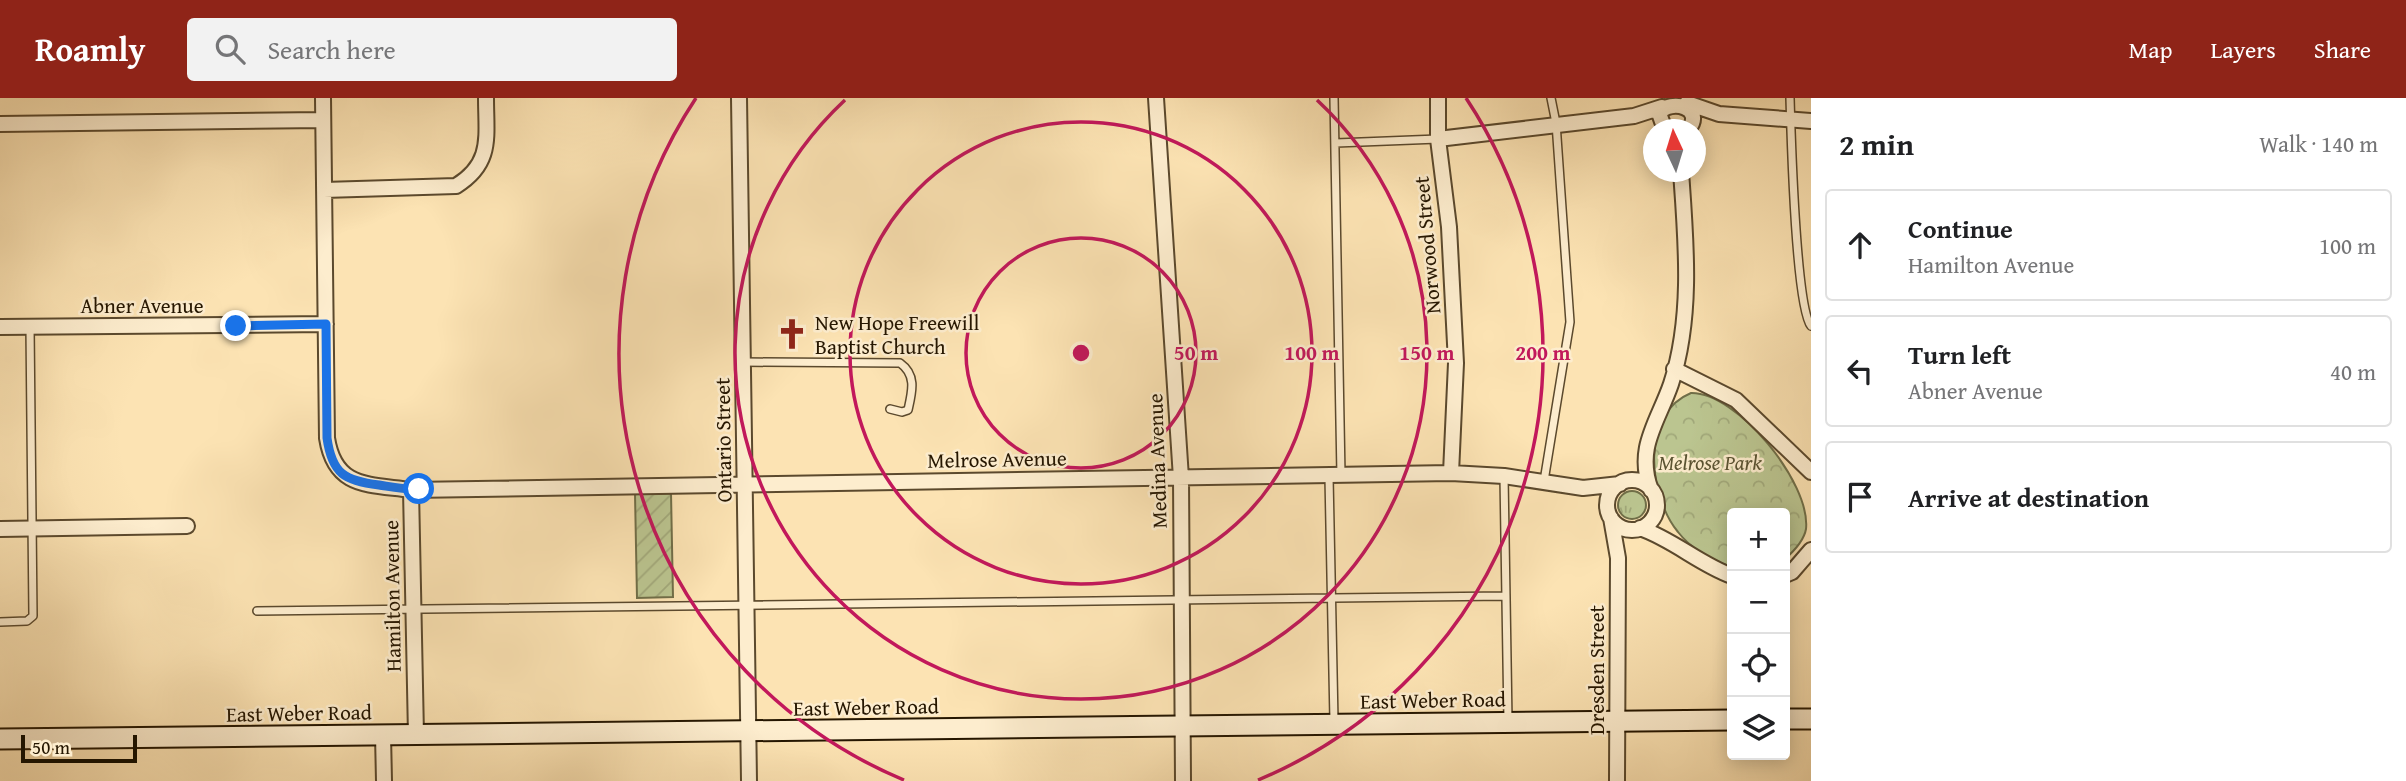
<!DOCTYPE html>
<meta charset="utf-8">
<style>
:root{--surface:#fff;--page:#f2f2f2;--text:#202124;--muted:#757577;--line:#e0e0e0;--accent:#8f2418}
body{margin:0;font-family:"Gentium Book Plus",serif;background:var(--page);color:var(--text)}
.controls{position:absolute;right:21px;bottom:21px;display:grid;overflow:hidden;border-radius:7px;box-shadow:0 4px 18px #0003}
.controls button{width:63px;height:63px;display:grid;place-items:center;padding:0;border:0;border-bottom:2px solid var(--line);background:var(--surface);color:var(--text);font:35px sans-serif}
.compass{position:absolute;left:1643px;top:21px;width:63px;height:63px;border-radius:50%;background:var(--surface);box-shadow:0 4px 18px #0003;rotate:356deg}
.scale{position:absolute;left:21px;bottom:18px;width:116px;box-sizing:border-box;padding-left:7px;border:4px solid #251600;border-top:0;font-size:19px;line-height:24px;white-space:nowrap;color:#251600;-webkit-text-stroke:5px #fdedce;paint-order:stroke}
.stop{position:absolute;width:21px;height:21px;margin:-16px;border:5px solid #1a73e8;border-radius:50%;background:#fff}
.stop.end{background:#1a73e8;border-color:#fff;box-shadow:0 2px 7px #0008}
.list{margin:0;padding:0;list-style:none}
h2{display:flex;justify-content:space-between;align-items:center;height:91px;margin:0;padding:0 28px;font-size:30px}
h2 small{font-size:23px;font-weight:400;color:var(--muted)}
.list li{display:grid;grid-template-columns:46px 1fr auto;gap:21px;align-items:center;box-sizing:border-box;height:112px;margin:0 14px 14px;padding:0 14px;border:2px solid var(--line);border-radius:7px}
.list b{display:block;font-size:26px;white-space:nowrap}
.list p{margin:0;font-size:23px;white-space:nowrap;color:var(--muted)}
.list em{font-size:23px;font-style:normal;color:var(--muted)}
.icon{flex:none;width:38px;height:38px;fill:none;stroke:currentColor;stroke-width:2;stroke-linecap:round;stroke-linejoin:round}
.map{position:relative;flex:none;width:1811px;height:683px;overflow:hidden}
header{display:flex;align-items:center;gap:42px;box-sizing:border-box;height:98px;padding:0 35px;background:var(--accent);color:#fff}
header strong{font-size:33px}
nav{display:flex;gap:38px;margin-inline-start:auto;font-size:24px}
.search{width:490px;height:63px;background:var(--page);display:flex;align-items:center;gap:18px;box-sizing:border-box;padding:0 24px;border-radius:7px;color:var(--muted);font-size:26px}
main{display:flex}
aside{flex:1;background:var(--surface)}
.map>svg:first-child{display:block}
</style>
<header>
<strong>Roamly</strong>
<div class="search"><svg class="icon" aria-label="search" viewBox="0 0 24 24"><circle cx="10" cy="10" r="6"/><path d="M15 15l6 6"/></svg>Search here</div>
<nav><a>Map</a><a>Layers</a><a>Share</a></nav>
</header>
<main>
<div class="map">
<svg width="1811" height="683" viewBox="0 0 1811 683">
<defs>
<pattern id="grass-tufts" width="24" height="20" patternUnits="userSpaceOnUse" patternTransform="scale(1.75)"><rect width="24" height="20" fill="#bbc590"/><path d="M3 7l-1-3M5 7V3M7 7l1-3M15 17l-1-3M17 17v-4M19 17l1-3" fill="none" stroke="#a1a87a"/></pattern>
<pattern id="park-crowns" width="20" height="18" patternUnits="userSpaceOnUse" patternTransform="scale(1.75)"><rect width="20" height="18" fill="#bbc590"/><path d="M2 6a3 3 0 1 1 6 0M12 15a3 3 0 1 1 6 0" fill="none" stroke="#a1a87a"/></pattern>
<pattern id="garden-furrows" width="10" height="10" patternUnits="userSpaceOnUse" patternTransform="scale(1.75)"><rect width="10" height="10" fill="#bbc590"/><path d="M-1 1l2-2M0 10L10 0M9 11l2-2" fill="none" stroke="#a1a87a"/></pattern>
</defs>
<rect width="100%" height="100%" fill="#fce3b3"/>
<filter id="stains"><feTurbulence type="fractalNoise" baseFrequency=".00286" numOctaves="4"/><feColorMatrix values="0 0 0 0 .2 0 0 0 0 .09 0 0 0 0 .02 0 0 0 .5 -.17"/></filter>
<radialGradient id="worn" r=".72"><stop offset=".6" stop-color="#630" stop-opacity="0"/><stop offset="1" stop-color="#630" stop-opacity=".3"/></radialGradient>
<path fill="url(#grass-tufts)" stroke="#706e48" stroke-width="2" d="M1618 407a14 14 0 1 1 28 0a14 14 0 1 1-28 0Z"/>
<path fill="url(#park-crowns)" stroke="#706e48" stroke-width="2" d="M 1691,295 C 1737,294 1811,385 1806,431 C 1804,443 1794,453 1785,461 L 1785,415 L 1732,415 L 1732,469 C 1711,462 1692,452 1678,434 C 1649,399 1639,316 1691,295 Z"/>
<path fill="url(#garden-furrows)" stroke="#706e48" stroke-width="2" d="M 671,395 L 673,499 L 637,500 L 635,396 Z"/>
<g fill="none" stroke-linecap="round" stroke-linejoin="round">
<defs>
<path id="lane" d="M 1334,0 L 1341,377
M 1790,0 C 1791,36 1796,209 1811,228
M 1336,45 L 1438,41
M 743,264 L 900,265 C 917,277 912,294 908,312 L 902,314 L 890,311
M 1504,378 L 1508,623
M 1329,379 L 1334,623
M 1544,383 L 1570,224 L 1556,25 L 1551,0
M 257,513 L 1505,498
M 0,524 L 27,523 L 33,518 L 30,229"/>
<path id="street" d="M 323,0 L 327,340 C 335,391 369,386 411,392 L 1451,375 L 1504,378 L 1583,390 L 1620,386
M 739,0 L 749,683
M 1156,0 L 1181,380 L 1183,683
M 1438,0 L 1438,41 L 1449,129 L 1456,265 L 1451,375
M 1687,5 L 1719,16 L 1811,23
M 0,26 L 323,22
M 1665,32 L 1659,15 C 1671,0 1706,10 1688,32
M 1438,41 L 1634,18 L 1662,9
M 324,92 L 456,88 C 493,65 486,39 486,0
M 0,229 L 326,226
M 1674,271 L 1736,302 L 1811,374
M1607 407a25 25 0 1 1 50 0a25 25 0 1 1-50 0Z
M 411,392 L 416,637
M 1651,392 C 1635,350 1658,324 1671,286 C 1693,219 1686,143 1681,74
M 1611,420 L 1618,460 L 1617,683
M 1640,430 C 1674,442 1699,466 1732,478
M 0,431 L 187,428
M 1785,477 L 1792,474 L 1811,452
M 383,637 L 384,683"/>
<path id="secondary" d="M 1785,621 L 1811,621
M 0,641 L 1732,622"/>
</defs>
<use href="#lane" stroke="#5b492d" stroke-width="10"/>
<use href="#street" stroke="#5b492d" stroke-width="18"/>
<use href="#secondary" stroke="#251600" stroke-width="23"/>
<use href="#lane" stroke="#fdedce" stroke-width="7"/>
<use href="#street" stroke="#fdedce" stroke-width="14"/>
<use href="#secondary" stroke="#fdedce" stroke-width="19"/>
</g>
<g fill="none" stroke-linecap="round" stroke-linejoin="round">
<path stroke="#1a73e8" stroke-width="9" d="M 236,228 L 326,226 L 327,340 C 332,376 345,383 379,387 C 392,389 406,392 419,391"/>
</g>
<g fill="none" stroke="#c2185b" stroke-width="3.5">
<circle cx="1081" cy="255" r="115"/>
<circle cx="1081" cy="255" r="231"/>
<path d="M1317 2A346 346 0 1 1 845 2"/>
<path d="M904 682A462 462 0 0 1 696 0M1466 0A462 462 0 0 1 1258 682"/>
</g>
<defs>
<symbol id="church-bare" viewBox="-9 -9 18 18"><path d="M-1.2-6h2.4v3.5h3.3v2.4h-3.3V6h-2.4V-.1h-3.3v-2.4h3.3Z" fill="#8f2418" stroke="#fdedce" stroke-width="2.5" paint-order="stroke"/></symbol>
</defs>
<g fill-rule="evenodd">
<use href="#church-bare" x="770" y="214" width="44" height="44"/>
</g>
<g text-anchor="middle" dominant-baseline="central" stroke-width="5" stroke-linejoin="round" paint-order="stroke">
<g font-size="21" fill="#251600" stroke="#fdedce">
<text transform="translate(1427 147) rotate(-95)">Norwood Street</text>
<text x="142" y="207">Abner Avenue</text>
<text transform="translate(723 342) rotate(-91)">Ontario Street</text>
<text transform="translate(997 361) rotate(-1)">Melrose Avenue</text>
<text transform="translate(1157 363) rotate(-92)">Medina Avenue</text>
<text transform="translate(392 498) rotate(-91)">Hamilton Avenue</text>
<text transform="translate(1596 572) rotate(-90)">Dresden Street</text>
<text transform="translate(1433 602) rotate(-1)">East Weber Road</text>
<text transform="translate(866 609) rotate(-1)">East Weber Road</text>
<text transform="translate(299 615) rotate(-1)">East Weber Road</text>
</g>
<g font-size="21" fill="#251600" stroke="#fdedce" text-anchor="start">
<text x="815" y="224">New Hope Freewill<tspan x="815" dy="24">Baptist Church</tspan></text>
</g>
<g font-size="21" font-style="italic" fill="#5a5332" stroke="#fdedce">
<text x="1710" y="364">Melrose Park</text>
</g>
</g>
<circle cx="1081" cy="255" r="10" fill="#c2185b" stroke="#fdedce" stroke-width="3.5"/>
<g font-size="21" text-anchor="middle" font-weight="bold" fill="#c2185b" stroke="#fdedce" stroke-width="5" stroke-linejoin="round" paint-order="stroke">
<text x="1196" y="262">50 m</text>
<text x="1312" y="262">100 m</text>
<text x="1427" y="262">150 m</text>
<text x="1543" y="262">200 m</text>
</g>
<rect width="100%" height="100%" filter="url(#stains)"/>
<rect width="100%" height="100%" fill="url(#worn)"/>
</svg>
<div class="controls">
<button>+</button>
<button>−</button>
<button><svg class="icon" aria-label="locate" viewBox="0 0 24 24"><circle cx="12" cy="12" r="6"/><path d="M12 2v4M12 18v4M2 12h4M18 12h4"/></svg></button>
<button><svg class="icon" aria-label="layers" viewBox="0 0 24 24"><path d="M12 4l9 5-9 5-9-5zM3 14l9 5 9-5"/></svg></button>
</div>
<svg class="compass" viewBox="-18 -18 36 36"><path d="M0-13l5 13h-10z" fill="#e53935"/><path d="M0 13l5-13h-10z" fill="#757577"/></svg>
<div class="scale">50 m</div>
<div class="stop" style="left:419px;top:391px"></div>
<div class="stop end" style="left:236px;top:228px"></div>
</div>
<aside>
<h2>2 min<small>Walk · 140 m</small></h2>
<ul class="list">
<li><svg class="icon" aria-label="ahead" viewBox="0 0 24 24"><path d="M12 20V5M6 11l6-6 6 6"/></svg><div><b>Continue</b><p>Hamilton Avenue</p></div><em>100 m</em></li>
<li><svg class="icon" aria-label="left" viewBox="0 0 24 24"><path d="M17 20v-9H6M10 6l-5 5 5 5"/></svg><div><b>Turn left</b><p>Abner Avenue</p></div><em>40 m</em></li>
<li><svg class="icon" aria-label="arrive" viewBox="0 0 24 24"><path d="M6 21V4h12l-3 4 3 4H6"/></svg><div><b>Arrive at destination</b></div></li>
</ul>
</aside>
</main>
